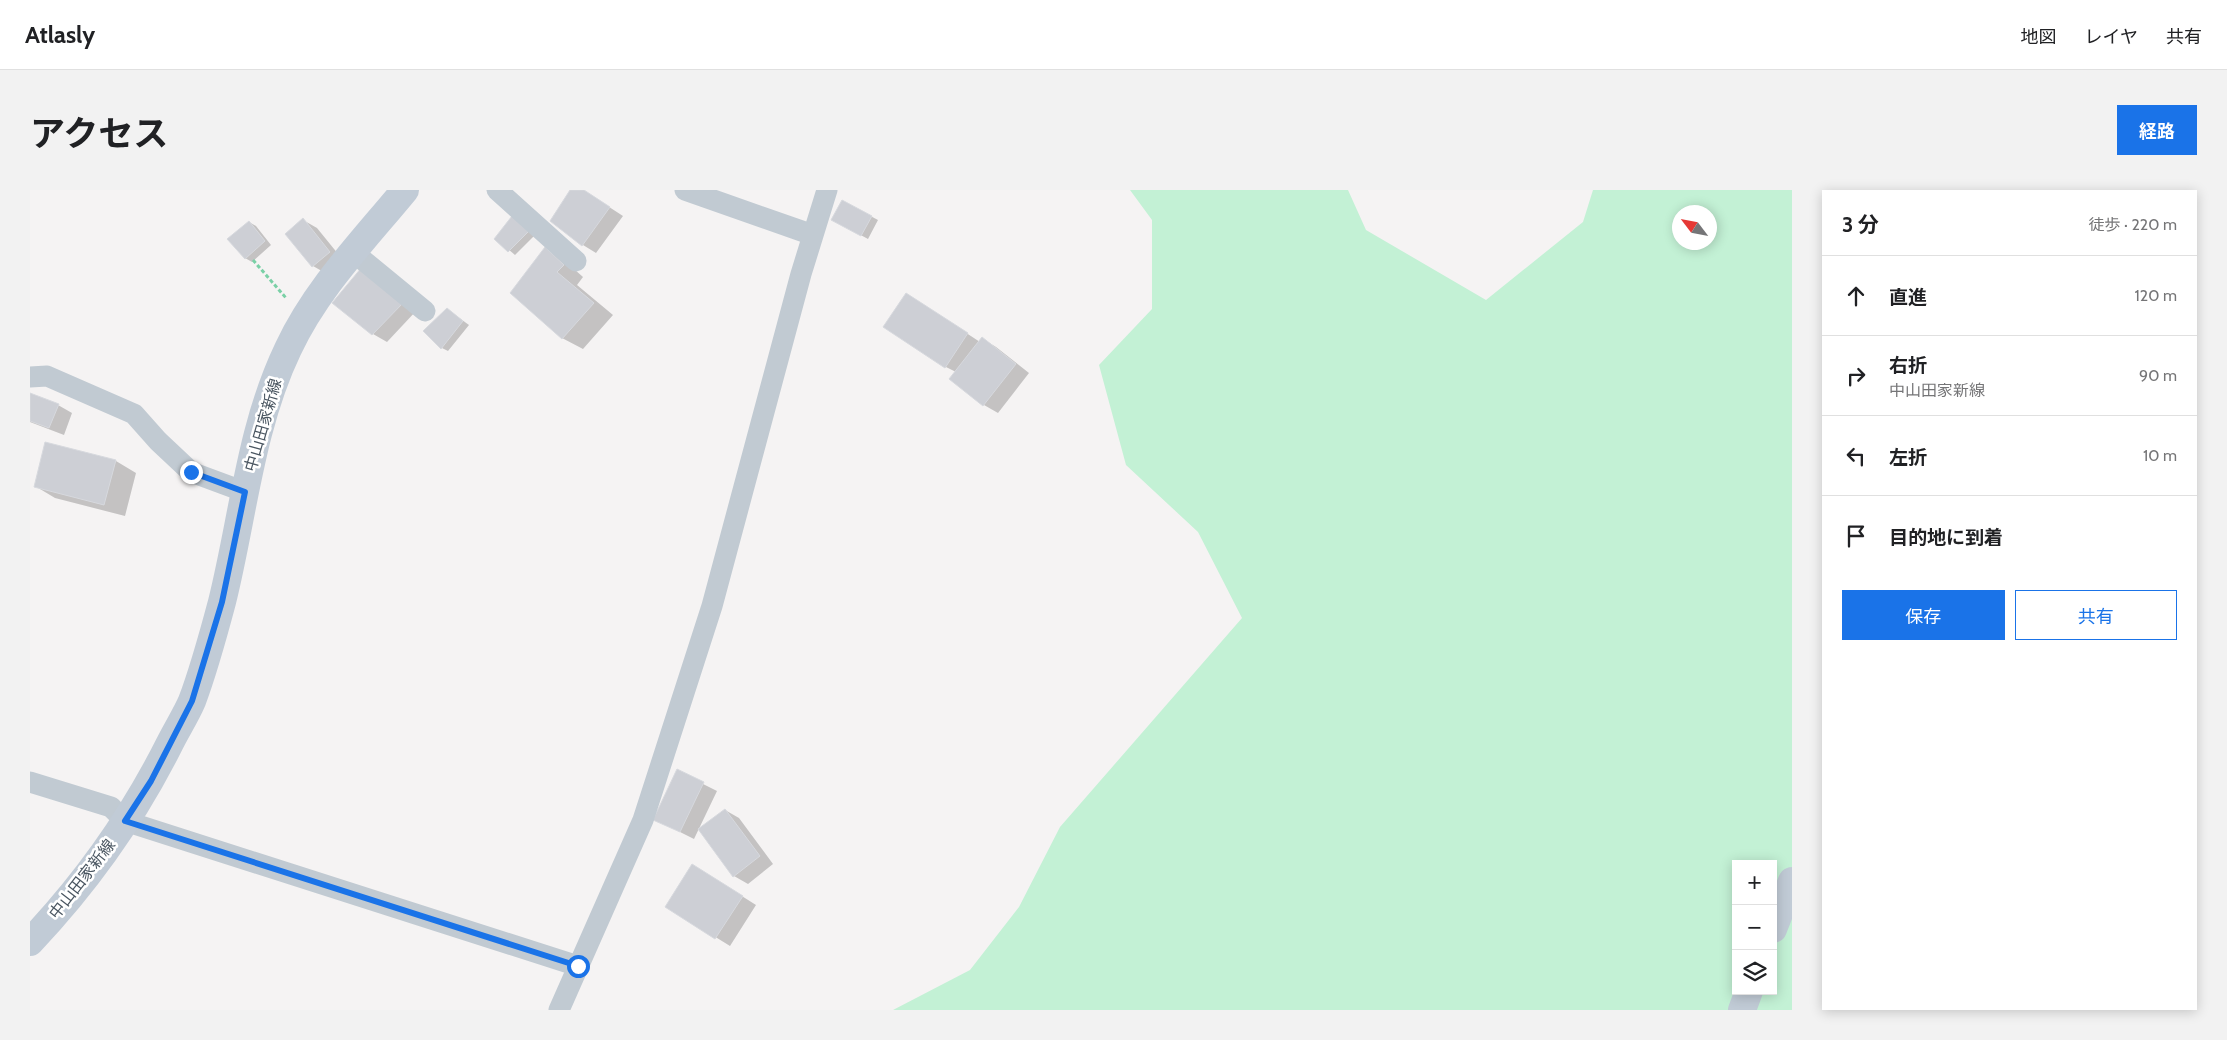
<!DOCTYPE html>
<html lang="ja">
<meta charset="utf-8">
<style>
:root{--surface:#fff;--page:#f2f2f2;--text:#202124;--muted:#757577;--line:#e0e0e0;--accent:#1a73e8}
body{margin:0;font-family:Cabin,"Noto Sans JP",sans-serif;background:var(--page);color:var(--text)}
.controls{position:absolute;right:15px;bottom:15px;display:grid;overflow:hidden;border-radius:0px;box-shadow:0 2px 12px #0003}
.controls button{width:45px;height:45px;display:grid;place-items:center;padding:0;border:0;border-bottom:1px solid var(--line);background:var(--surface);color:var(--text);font:25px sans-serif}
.compass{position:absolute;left:1642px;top:15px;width:45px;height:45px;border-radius:50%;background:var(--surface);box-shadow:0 2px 12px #0003;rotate:302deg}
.stop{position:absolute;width:15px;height:15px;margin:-11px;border:4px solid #1a73e8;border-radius:50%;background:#fff}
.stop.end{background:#1a73e8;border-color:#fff;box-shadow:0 1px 5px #0008}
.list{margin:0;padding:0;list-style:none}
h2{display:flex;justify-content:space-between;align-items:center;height:65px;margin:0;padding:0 20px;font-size:21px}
h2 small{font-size:16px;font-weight:400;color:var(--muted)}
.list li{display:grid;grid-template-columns:32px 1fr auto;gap:15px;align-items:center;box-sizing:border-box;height:80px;padding:0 20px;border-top:1px solid var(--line)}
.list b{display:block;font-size:19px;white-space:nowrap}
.list p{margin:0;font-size:16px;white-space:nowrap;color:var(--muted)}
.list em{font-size:16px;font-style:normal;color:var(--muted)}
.actions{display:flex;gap:10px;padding:15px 20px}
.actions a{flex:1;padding:11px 0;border:1px solid var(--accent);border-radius:0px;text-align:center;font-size:18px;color:var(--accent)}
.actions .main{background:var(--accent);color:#fff}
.icon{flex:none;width:28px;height:28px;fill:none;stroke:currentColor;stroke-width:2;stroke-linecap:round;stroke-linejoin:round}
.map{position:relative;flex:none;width:1762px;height:820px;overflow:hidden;border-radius:0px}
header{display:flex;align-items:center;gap:30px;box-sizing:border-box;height:70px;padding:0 25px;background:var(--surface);border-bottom:1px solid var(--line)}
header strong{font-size:24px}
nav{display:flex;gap:28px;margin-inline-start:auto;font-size:18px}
.intro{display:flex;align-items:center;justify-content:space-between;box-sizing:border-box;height:120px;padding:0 30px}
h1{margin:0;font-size:35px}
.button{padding:12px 22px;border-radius:0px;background:var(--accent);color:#fff;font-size:18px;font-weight:700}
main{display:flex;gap:30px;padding:0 30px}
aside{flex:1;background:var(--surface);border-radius:0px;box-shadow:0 2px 12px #0003}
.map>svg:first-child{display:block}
</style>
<header>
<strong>Atlasly</strong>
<nav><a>地図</a><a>レイヤ</a><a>共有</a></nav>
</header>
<div class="intro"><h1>アクセス</h1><a class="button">経路</a></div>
<main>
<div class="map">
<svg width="1762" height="820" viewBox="0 0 1762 820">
<rect width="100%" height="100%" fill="#f5f3f3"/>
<path fill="#c3f1d5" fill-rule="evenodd" d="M 1100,0 L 1318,0 L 1336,40 L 1456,110 L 1553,32 L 1563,0 L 1762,0 L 1762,820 L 863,820 L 940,780 L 989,717 L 1030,637 L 1212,428 L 1168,342 L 1096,275 L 1069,175 L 1122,119 L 1122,30 ZM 1650,22 L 1680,22 L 1680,52 L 1650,52 ZM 1706,674 L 1743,674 L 1743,801 L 1706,801 Z"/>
<path fill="#0003" d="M 542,0 L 553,0 L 593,26 L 566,63 L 553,55 Z
M 812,11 L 848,30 L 838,49 L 803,30 Z
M 482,28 L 504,46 L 485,65 L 466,49 Z
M 273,30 L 287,38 L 313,70 L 297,84 L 283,76 Z
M 219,32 L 226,36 L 241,55 L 222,72 L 215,68 Z
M 515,59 L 535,71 L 553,87 L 547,95 L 583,125 L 553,159 L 532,148 Z
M 346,87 L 387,120 L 357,152 L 343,144 L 304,112 Z
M 877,104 L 950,152 L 953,149 L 966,157 L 999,183 L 968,223 L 954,215 L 926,182 L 916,177 Z
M 417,119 L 439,135 L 418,161 L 412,158 Z
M 0,204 L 28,215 L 42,223 L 34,245 L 0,232 Z
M 86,271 L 106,283 L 95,326 L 25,308 L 5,296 Z
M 647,581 L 687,601 L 664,649 L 624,629 Z
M 695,620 L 709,628 L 743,674 L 718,694 L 704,686 Z
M 677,684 L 726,715 L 700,756 L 637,717 Z"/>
<path fill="#cdcfd5" stroke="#d7d9de" d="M 540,0 L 554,0 L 580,17 L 552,56 L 520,31 Z
M 812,10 L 842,26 L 831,46 L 801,30 Z
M 482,26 L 499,41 L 478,62 L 464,49 Z
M 273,28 L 300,62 L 282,77 L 255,44 Z
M 219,31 L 235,51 L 215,69 L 197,49 Z
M 515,57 L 534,75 L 527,82 L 564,113 L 532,149 L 480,103 Z
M 332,77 L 374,112 L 342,145 L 302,113 Z
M 876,103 L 938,143 L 915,178 L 853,137 Z
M 417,118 L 433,131 L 411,159 L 393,141 Z
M 952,147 L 986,174 L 953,216 L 919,189 Z
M 0,203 L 29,214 L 19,238 L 0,231 Z
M 15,252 L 86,270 L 74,315 L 4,297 Z
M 647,579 L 674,592 L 650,642 L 623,630 Z
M 695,619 L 730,666 L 703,687 L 668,639 Z
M 662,674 L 713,706 L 685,749 L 635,717 Z"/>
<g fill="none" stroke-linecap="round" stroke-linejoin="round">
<path stroke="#7ad0a6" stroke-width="3" stroke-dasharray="4 2.5" stroke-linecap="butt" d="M 223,70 L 256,108"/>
<path stroke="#c1cad2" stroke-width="21" d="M 467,0 L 546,71
M 655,0 L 783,45
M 323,62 L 395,121
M 0,187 L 17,186 L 104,224 L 128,251 L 161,282 L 215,302
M 0,592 L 81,617 L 95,631 L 548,776
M 529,820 L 613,630 L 682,416 L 771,84 L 797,0"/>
<path stroke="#c1cbd6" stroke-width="28" d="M 1743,739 L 1762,691
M 0,752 C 56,693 104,625 140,553 C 147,539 156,525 162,511 C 173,482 184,442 192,412 C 213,328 220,238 258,159 C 286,99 333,51 375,0
M 1712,820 L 1719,801"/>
</g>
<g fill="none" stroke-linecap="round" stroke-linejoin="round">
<path stroke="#1a73e8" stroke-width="6" d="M 161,282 L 215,302 L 192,412 L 162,511 L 121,591 L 95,631 L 548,776"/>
</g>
<g text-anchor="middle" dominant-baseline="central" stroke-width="5" stroke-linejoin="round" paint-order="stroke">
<g font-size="16" fill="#4a5661" stroke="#fff">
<text transform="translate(233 235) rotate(-74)">中山田家新線</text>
<text transform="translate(52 689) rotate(-52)">中山田家新線</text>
</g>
</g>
</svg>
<div class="controls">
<button>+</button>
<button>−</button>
<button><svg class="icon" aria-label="layers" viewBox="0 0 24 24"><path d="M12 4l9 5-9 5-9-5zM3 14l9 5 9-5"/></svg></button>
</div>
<svg class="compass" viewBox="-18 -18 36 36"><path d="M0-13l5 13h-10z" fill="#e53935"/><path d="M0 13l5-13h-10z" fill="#757577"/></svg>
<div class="stop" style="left:548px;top:776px"></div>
<div class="stop end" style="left:161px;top:282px"></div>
</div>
<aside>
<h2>3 分<small>徒歩 · 220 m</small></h2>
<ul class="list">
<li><svg class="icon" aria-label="ahead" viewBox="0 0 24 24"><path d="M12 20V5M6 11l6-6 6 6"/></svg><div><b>直進</b></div><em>120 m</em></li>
<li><svg class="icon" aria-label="right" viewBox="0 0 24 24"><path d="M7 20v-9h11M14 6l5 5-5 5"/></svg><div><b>右折</b><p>中山田家新線</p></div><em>90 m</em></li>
<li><svg class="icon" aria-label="left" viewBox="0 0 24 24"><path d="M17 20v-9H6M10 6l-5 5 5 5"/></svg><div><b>左折</b></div><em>10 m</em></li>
<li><svg class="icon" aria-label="arrive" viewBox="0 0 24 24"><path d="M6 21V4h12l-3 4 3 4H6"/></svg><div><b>目的地に到着</b></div></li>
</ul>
<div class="actions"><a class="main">保存</a><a>共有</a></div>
</aside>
</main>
